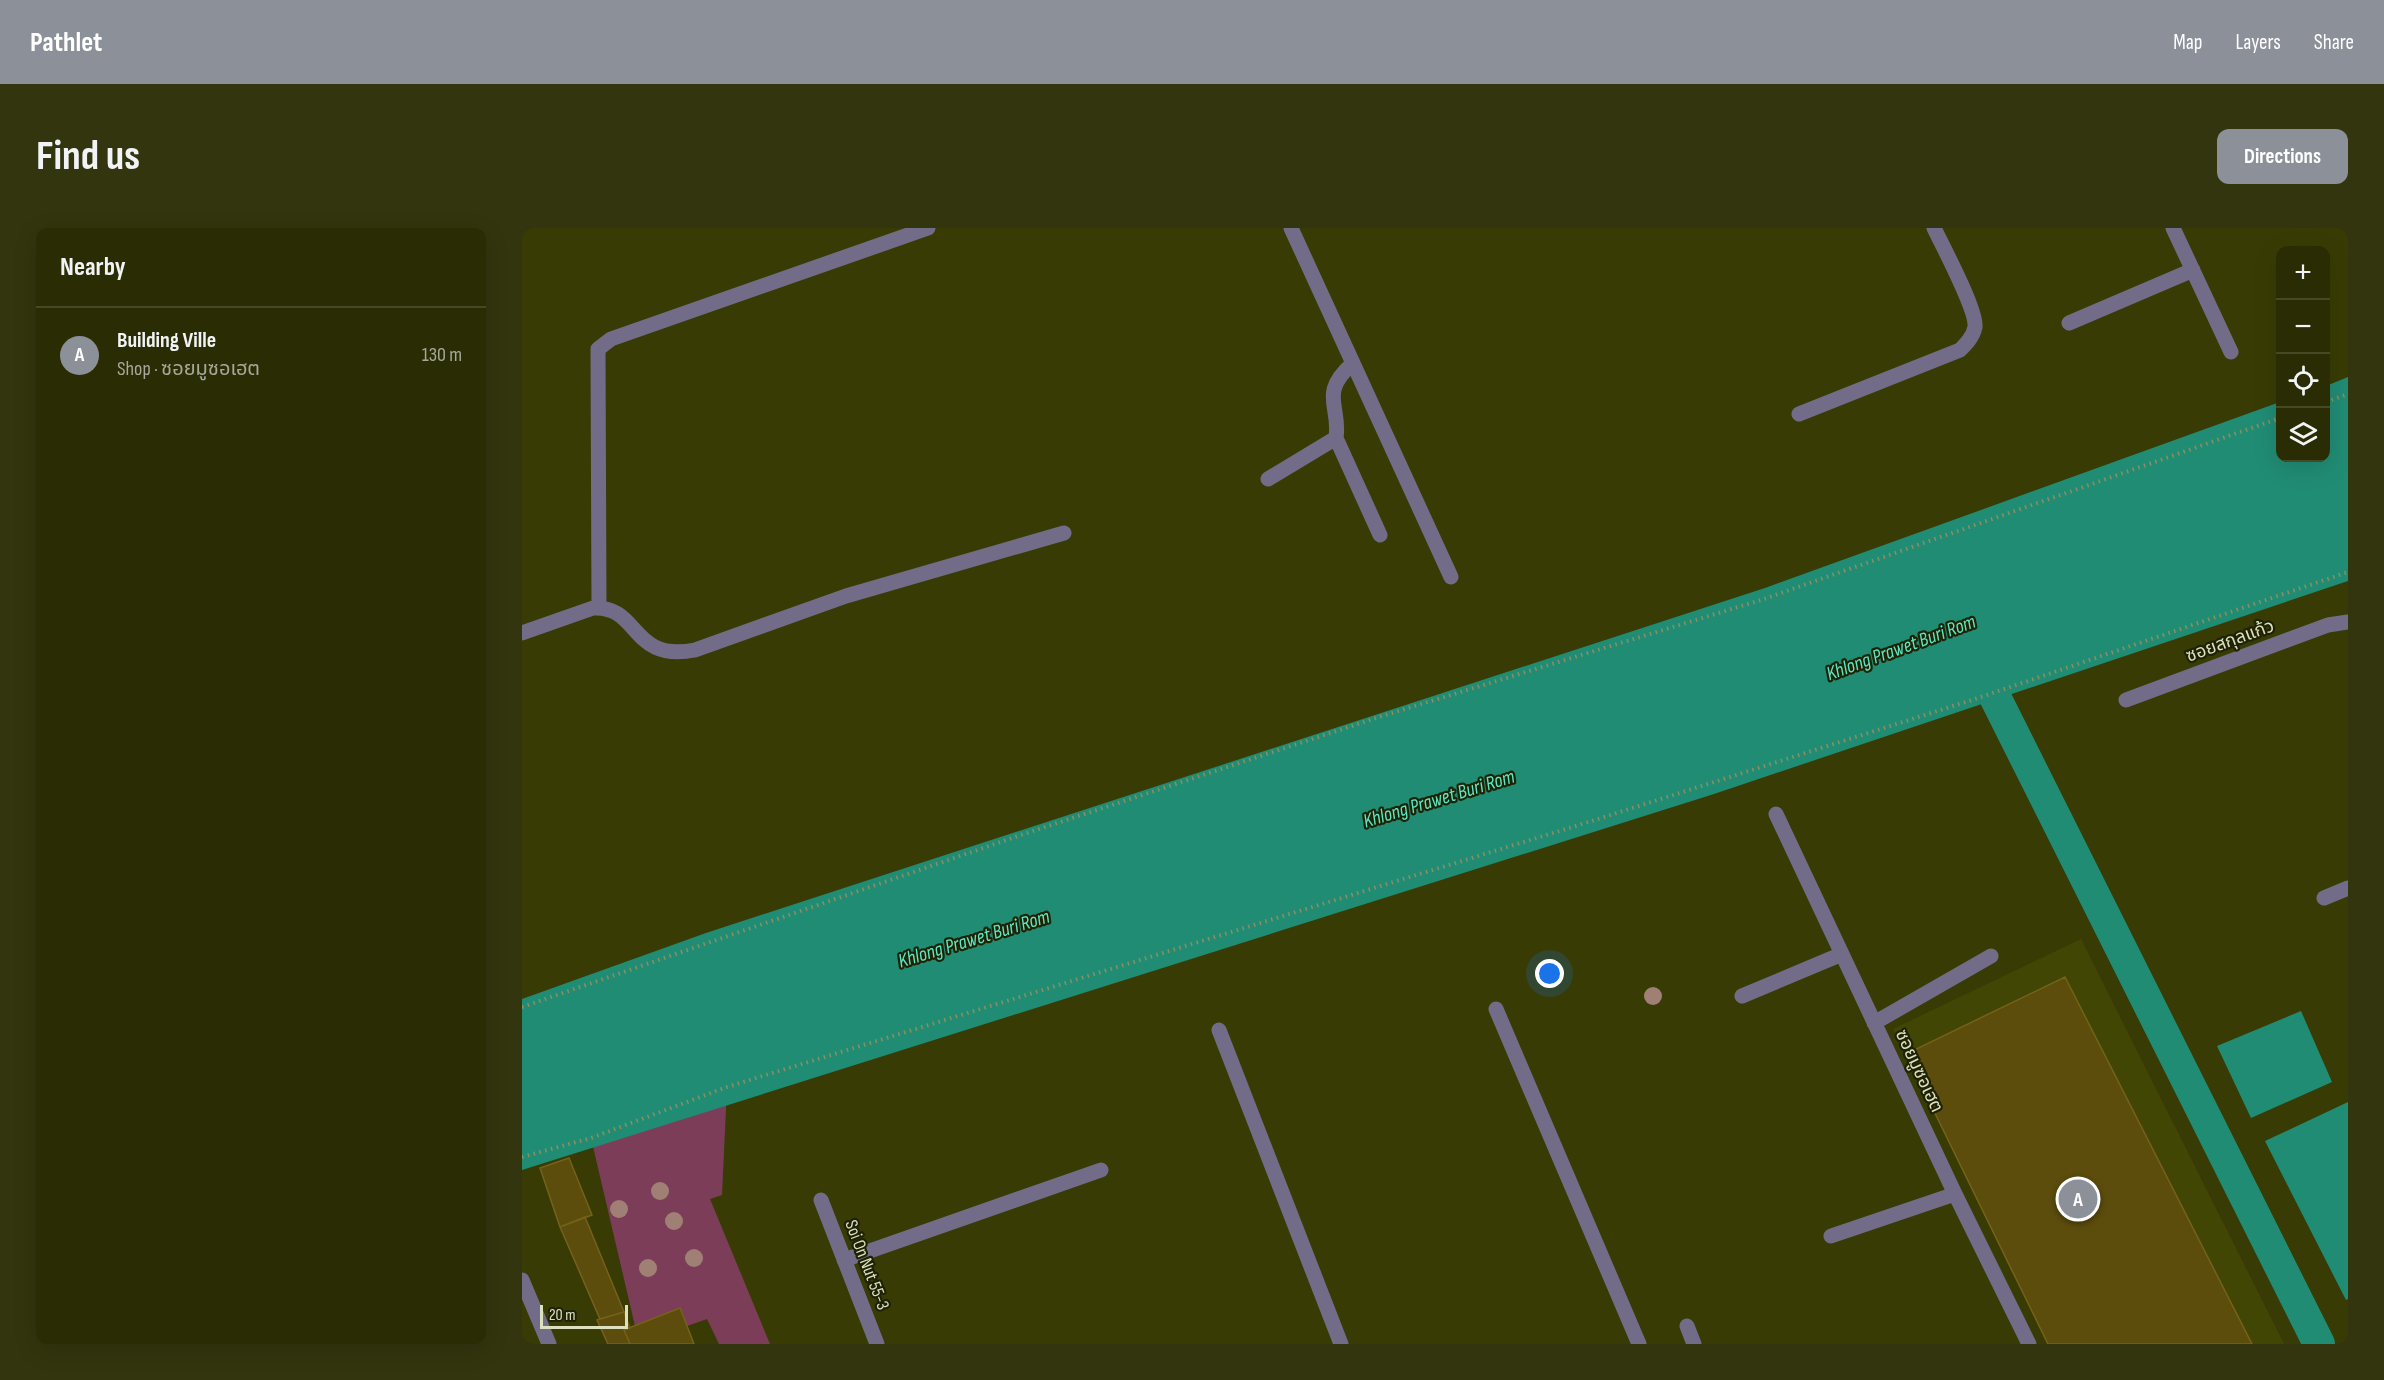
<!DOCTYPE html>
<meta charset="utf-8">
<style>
:root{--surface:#2a2d03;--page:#32350d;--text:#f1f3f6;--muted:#a5a89a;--line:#464925;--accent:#8c9099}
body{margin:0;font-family:"Sofia Sans Condensed","Noto Sans Thai",sans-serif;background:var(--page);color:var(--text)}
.controls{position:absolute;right:18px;top:18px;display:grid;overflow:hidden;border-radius:12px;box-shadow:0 6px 24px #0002}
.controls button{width:54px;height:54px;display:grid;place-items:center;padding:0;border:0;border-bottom:2px solid var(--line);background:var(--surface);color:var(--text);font:30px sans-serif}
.scale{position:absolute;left:18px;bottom:15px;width:88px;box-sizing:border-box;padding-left:6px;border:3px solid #dbe0be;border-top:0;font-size:16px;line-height:21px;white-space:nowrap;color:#dbe0be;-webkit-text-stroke:4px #1f2205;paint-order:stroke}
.you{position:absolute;left:1028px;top:746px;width:21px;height:21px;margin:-15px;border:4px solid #fff;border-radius:50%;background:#1a73e8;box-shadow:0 0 0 9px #1a73e833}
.badge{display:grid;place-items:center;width:39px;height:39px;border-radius:50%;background:var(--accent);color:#fff;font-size:20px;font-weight:700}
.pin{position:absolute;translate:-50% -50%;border:3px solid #fff;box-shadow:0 2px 6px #0006}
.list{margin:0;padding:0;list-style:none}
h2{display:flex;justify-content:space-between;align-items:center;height:78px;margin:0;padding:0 24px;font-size:26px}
h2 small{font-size:20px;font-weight:400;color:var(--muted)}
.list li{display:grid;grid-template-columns:39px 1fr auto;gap:18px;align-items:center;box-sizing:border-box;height:96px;padding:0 24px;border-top:2px solid var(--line)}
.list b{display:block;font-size:22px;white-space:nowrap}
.list p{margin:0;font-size:20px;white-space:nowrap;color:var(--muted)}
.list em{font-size:20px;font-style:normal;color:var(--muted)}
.icon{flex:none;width:33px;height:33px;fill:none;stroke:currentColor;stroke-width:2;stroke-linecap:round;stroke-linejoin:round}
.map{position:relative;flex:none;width:1826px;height:1116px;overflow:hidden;border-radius:12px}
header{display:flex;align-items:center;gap:36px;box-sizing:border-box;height:84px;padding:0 30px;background:var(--accent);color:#fff}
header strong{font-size:28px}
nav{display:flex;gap:33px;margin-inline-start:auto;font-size:21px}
.intro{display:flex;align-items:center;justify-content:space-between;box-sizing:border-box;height:144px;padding:0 36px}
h1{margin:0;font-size:42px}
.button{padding:15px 27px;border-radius:12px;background:var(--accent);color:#fff;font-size:21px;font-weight:700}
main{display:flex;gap:36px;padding:0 36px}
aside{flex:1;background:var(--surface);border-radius:12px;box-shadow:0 6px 24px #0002}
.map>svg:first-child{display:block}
</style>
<header>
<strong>Pathlet</strong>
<nav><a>Map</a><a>Layers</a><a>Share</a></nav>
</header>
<div class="intro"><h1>Find us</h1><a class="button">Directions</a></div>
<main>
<aside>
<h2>Nearby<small></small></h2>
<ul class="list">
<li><span class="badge">A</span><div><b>Building Ville</b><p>Shop · ซอยมูซอเฮต</p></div><em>130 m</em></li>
</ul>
</aside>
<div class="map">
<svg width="1826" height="1116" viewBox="0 0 1826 1116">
<rect width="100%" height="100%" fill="#383c04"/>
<path fill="#414605" d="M 1559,711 L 1762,1116 L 1526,1116 L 1371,801 Z"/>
<path fill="#7c3d58" d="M 205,859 L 200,967 L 188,971 L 248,1116 L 197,1116 L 185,1091 L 165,1098 L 158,1081 L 113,1098 L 69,910 Z"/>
<path fill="#218c74" d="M 1826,149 L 1826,353 L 1192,566 L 0,942 L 0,771 L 184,705 L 1243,360 L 1758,174 L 1758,230 L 1804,230 L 1804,158 Z
M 1779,783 L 1810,854 L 1729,890 L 1695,818 Z
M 1826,874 L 1826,1071 L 1824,1072 L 1743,913 Z"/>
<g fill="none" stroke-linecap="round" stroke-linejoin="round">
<path stroke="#218c74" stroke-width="32" d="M 1455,433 L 1797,1116"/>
</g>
<path fill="#5c4d0d" stroke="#75621a" stroke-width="1.5" d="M 1543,749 L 1730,1116 L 1526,1116 L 1384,826 Z
M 47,930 L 70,987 L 38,999 L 18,940 Z
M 63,989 L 102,1084 L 78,1091 L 38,999 Z
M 158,1080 L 172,1116 L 108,1116 L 102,1102 Z
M 102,1084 L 108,1100 L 102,1102 L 108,1116 L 86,1116 L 75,1092 Z"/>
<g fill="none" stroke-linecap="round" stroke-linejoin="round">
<path stroke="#8b8f62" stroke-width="4" stroke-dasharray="1.5 4.5" stroke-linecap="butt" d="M 1804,174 L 1826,166
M 0,779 L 496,608 L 857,489 L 1239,372 L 1758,190
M 0,929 L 69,910 L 205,859 L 1057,597 L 1453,471 L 1826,344"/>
<path stroke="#726c89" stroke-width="15" d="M 769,0 L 929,349
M 1651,0 L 1709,124
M 1547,95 L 1671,42
M 1277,186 L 1438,122 C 1444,116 1451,109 1453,99 C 1455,82 1421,19 1412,0
M 814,210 L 858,307
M 746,251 L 814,210 C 819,178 796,166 831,135
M 77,379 L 76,121 L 89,111 L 406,0
M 0,405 L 71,380 C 118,377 108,435 173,422 L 324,368 L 542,305
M 1604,472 L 1806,397 L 1826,394
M 1254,586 L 1433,966 L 1507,1116
M 1802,670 L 1826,660
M 1220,768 L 1320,726
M 974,781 L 1117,1116
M 1352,795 L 1469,728
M 697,802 L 819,1116
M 299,972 L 355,1116
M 1309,1008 L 1433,966
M 322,1032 L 579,942
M 0,1052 L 27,1116
M 1165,1098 L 1172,1116"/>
</g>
<g fill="#a08074">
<circle cx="1131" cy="768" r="9"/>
<circle cx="138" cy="963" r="9"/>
<circle cx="97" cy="981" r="9"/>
<circle cx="152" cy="993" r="9"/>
<circle cx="172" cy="1030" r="9"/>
<circle cx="126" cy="1040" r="9"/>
</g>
<g text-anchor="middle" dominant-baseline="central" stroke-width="4.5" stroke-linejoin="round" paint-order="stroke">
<g font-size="18" fill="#dbe0be" stroke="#1f2205">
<text transform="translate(1708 413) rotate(-20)">ซอยสกุลแก้ว</text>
<text transform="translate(1397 843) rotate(65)">ซอยมูซอเฮต</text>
<text transform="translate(345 1037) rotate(69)">Soi On Nut 55-3</text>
</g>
<g font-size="20" font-style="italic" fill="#5ce7c5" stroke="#1f2205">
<text transform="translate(1379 420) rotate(-20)">Khlong Prawet Buri Rom</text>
<text transform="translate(917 571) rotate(-17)">Khlong Prawet Buri Rom</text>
<text transform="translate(452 711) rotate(-17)">Khlong Prawet Buri Rom</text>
</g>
</g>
</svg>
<div class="controls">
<button>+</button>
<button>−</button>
<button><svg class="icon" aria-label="locate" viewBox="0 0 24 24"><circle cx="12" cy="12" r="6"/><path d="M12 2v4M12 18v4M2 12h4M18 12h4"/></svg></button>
<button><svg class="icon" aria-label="layers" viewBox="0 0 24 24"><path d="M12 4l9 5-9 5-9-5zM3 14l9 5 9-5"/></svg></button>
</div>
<div class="scale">20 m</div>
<div class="you"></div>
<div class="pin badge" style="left:1556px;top:971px">A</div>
</div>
</main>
